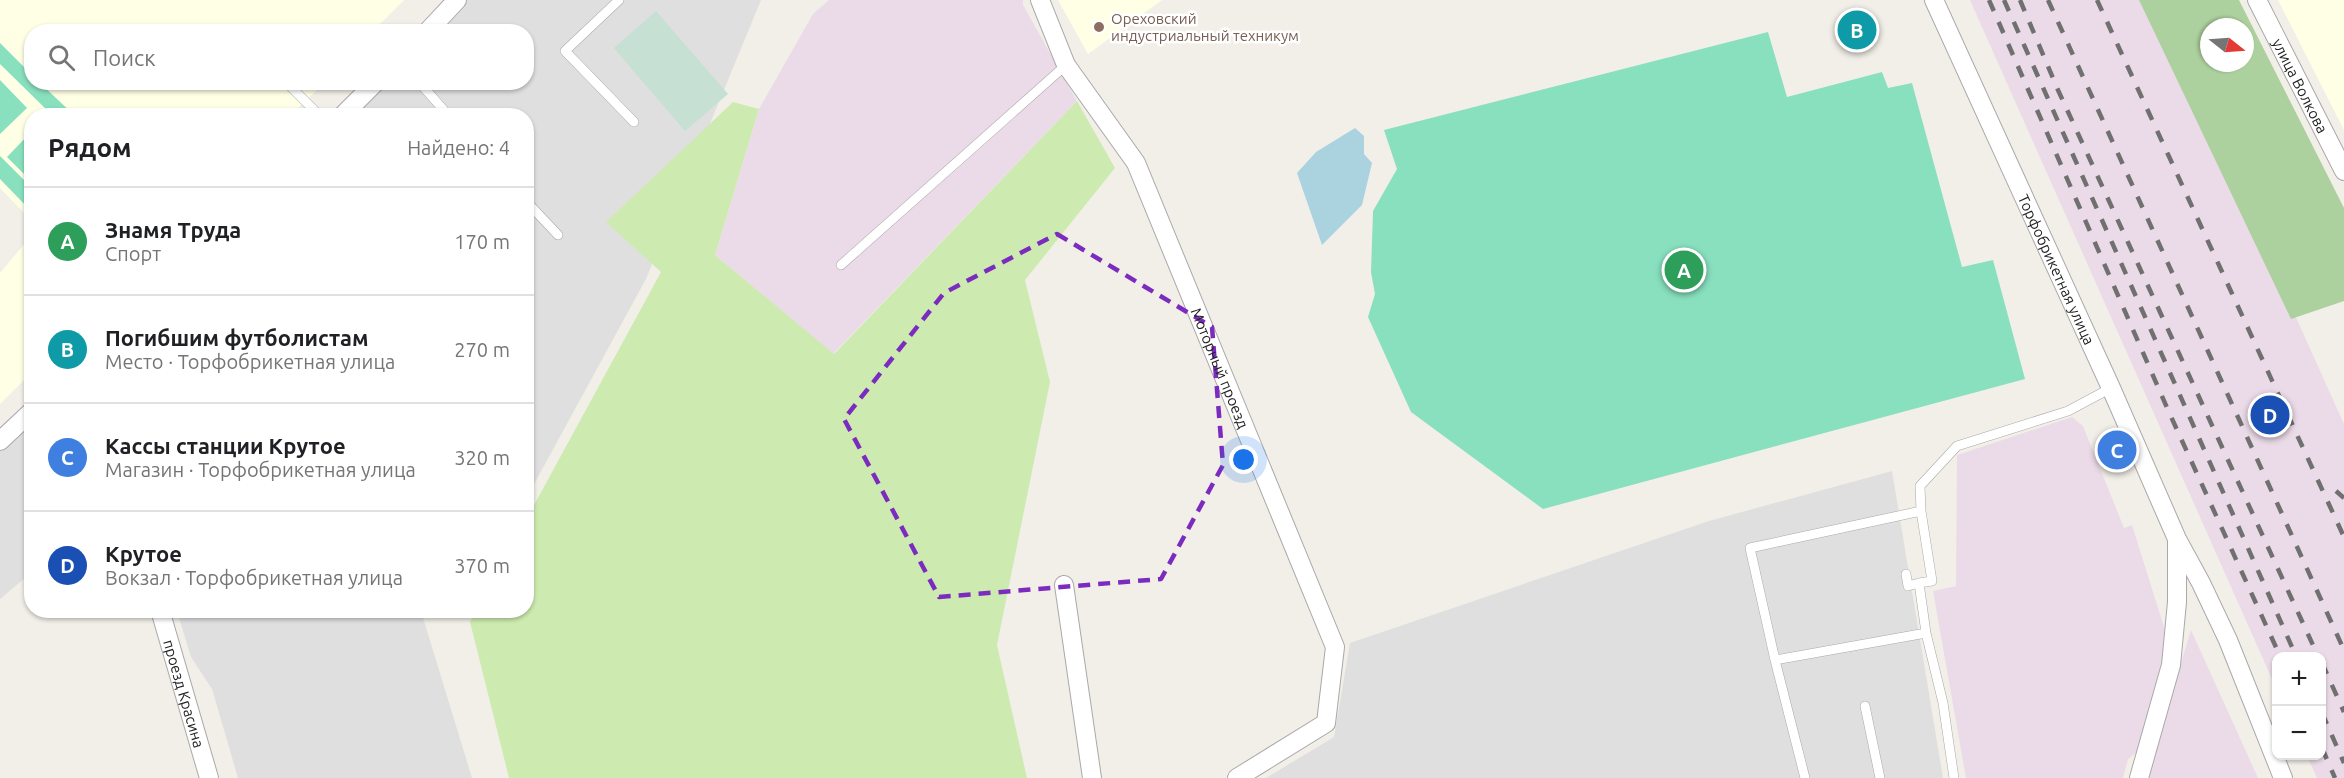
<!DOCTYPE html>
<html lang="ru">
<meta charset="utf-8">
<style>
:root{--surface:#fff;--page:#f6f6f6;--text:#202124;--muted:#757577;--line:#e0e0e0;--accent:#d40000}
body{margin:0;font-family:Ubuntu,sans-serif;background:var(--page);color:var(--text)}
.controls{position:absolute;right:18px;bottom:18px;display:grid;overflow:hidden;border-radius:12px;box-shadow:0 2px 4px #0004}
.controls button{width:54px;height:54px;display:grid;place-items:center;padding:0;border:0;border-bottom:2px solid var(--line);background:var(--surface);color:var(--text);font:30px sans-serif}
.compass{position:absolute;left:2200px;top:18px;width:54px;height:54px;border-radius:50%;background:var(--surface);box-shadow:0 2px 4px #0004;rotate:107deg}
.you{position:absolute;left:1244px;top:460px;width:21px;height:21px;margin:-15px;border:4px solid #fff;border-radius:50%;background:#1a73e8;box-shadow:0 0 0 9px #1a73e833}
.badge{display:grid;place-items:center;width:39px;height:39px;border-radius:50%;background:var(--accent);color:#fff;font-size:20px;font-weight:700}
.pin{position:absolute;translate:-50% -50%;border:3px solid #fff;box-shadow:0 2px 6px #0006}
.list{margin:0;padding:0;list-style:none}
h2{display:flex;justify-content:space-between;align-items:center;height:78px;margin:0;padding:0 24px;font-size:26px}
h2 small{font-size:20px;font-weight:400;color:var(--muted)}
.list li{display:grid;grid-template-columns:39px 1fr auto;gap:18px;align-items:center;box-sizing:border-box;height:108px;padding:0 24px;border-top:2px solid var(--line)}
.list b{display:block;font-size:22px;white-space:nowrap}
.list p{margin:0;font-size:20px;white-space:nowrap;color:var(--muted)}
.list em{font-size:20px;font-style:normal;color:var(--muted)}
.icon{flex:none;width:33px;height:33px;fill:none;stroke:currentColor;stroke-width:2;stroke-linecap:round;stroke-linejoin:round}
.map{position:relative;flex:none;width:2344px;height:778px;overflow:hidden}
.search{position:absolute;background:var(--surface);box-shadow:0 2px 4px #0004;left:24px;top:24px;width:510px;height:66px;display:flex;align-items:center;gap:15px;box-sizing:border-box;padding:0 21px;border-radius:24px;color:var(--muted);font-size:22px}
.panel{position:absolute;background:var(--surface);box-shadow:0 2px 4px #0004;left:24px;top:108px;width:510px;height:510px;border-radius:24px}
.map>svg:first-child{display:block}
</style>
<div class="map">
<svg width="2344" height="778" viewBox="0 0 2344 778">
<rect width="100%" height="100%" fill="#f2efe9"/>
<path fill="#e0dfdf" d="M 467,0 L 761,0 L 646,279 L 527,497 L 526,116 L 350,116 L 383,83 L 526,82 L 526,32 L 435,31 Z
M 31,420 L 31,573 L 0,599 L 0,449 Z
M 1892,471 L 1943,778 L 1266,778 L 1334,737 L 1350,643 L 1709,521 Z
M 177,611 L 421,611 L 472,778 L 238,778 L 212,689 L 191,657 Z"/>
<path fill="#ebdbe8" d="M 829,0 L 1023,0 L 1023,5 L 1077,101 L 833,354 L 715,255 L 759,109 L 813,14 Z
M 1970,0 L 2153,0 L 2344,424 L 2344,778 L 2317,778 L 2307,756 L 2322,756 L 2322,656 L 2276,656 L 2276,688 Z
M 2072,417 L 2083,426 L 2124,528 L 2132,525 L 2164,627 L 2165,647 L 2141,749 L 2128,759 L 2123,778 L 1966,778 L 1933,591 L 1956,586 L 1957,455 Z
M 2191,630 L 2258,778 L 2146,778 Z"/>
<path fill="#ffffe5" d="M 0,0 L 404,0 L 373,31 L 32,32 L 32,82 L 324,83 L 291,115 L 32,116 L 31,220 L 0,188 Z
M 1058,0 L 1162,0 L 1088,54 Z
M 2278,0 L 2344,0 L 2344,130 Z
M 31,236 L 31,373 L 0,404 L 0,273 Z"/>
<path fill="#cdebb0" d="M 1077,101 L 1115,168 L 1025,280 L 1050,382 L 997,645 L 1027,778 L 509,778 L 470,622 L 476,611 L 526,610 L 527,518 L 661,272 L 606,222 L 733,102 L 759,109 L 715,255 L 834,354 Z"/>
<path fill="#add19e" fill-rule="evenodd" d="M 2139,0 L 2239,0 L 2344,208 L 2344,301 L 2291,319 ZM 2209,27 L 2245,27 L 2245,63 L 2209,63 Z"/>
<path fill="#c6e0d4" d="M 656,11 L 728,94 L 685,131 L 614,48 Z"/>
<path fill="#88e0be" d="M 1768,32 L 1787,97 L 1882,72 L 1888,88 L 1912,83 L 1962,267 L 1993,260 L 2025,379 L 1543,509 L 1411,412 L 1368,317 L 1375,294 L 1371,272 L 1373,211 L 1397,169 L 1384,130 Z
M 0,43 L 31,74 L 32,82 L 40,83 L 74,115 L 52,115 L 0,64 Z
M 0,80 L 27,108 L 0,134 Z
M 31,132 L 31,181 L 7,157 Z
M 0,156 L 31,187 L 31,211 L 0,179 Z"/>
<path fill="#aad3df" d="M 1355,128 L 1364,136 L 1364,154 L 1372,163 L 1362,205 L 1322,245 L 1297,173 L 1316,152 Z"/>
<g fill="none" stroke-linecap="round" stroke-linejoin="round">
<defs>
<path id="lane" d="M 619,0 L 565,51 L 634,122
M 286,82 L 320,116
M 419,82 L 449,116
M 526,201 L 558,235
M 841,265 L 1066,65
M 1921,511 L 1932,581 L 1919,583 L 1926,633 L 1775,660 L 1750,548 L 1921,511 L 1920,486 L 1957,446 L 2068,411 L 2111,388
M 1906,574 L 1908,586 L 1919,583
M 1926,633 L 1943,703 L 1954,778
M 1775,660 L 1805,778
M 1865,706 L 1880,778"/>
<g id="street">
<path id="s1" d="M 1040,0 L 1066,65 L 1136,163 L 1335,647 L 1326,723 L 1237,778"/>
<path id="s2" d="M 1934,0 L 2111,388 L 2177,539 L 2201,583 L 2228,640 L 2283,778"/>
<path id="s3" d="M 2257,0 L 2344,171"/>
<path d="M 427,32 L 457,0"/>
<path d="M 342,116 L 376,82"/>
<path d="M 0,441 L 32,411"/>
<path d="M 1064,585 L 1092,778"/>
<path id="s4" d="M 160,610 L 209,778"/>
<path d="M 2139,778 L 2171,665 L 2177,602 L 2177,541"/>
</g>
</defs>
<use href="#lane" stroke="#a9a9a9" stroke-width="10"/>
<use href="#street" stroke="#a9a9a9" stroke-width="20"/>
<use href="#lane" stroke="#fff" stroke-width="9"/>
<use href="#street" stroke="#fff" stroke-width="18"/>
<path stroke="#707070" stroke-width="4.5" stroke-dasharray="12 12" stroke-linecap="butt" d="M 1989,0 L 2168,410 L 2280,656
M 2004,0 L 2296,656
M 2020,0 L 2058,90 L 2318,656
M 2048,0 L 2344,650
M 2097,0 L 2344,537
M 2336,491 L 2344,498
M 2322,663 L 2344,712
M 2322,713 L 2344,763
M 2322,748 L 2335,778"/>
</g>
<path fill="none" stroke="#7b2cbf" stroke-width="4.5" stroke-dasharray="12 8" stroke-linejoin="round" d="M 1057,234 L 1212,327 L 1223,465 L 1161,579 L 939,597 L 844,419 L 944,293 Z"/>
<circle fill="#8d6e63" stroke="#fff" stroke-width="2" cx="1099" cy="27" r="6"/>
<g text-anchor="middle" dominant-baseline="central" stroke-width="5" stroke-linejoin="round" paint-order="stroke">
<g font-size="15" fill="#785e54" stroke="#fff" text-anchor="start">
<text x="1111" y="18">Ореховский<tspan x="1111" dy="17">индустриальный техникум</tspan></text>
</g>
<g font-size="15" fill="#222" stroke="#fff">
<text stroke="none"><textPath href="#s3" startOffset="96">улица Волкова</textPath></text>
<text stroke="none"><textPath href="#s2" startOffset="296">Торфобрикетная улица</textPath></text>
<text stroke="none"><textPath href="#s1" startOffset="412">Моторный проезд</textPath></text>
<text stroke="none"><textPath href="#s4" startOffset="87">проезд Красина</textPath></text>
</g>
</g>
</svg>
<div class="controls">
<button>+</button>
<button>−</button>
</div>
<svg class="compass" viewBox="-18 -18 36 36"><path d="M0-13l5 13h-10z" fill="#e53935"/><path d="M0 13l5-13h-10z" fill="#757577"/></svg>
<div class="you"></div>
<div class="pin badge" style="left:1684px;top:270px;background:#2e9e5b">A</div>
<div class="pin badge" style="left:1857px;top:30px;background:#0f9aa8">B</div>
<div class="pin badge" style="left:2117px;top:450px;background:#3f7fe0">C</div>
<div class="pin badge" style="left:2270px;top:415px;background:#1a4fb4">D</div>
<div class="search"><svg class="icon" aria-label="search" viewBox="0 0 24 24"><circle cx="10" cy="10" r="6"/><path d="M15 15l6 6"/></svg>Поиск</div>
<section class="panel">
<h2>Рядом<small>Найдено: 4</small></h2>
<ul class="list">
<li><span class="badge" style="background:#2e9e5b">A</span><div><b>Знамя Труда</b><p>Спорт</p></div><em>170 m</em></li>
<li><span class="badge" style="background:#0f9aa8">B</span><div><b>Погибшим футболистам</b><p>Место · Торфобрикетная улица</p></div><em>270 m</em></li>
<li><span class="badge" style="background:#3f7fe0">C</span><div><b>Кассы станции Крутое</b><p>Магазин · Торфобрикетная улица</p></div><em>320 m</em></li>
<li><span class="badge" style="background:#1a4fb4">D</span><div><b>Крутое</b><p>Вокзал · Торфобрикетная улица</p></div><em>370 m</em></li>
</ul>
</section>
</div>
